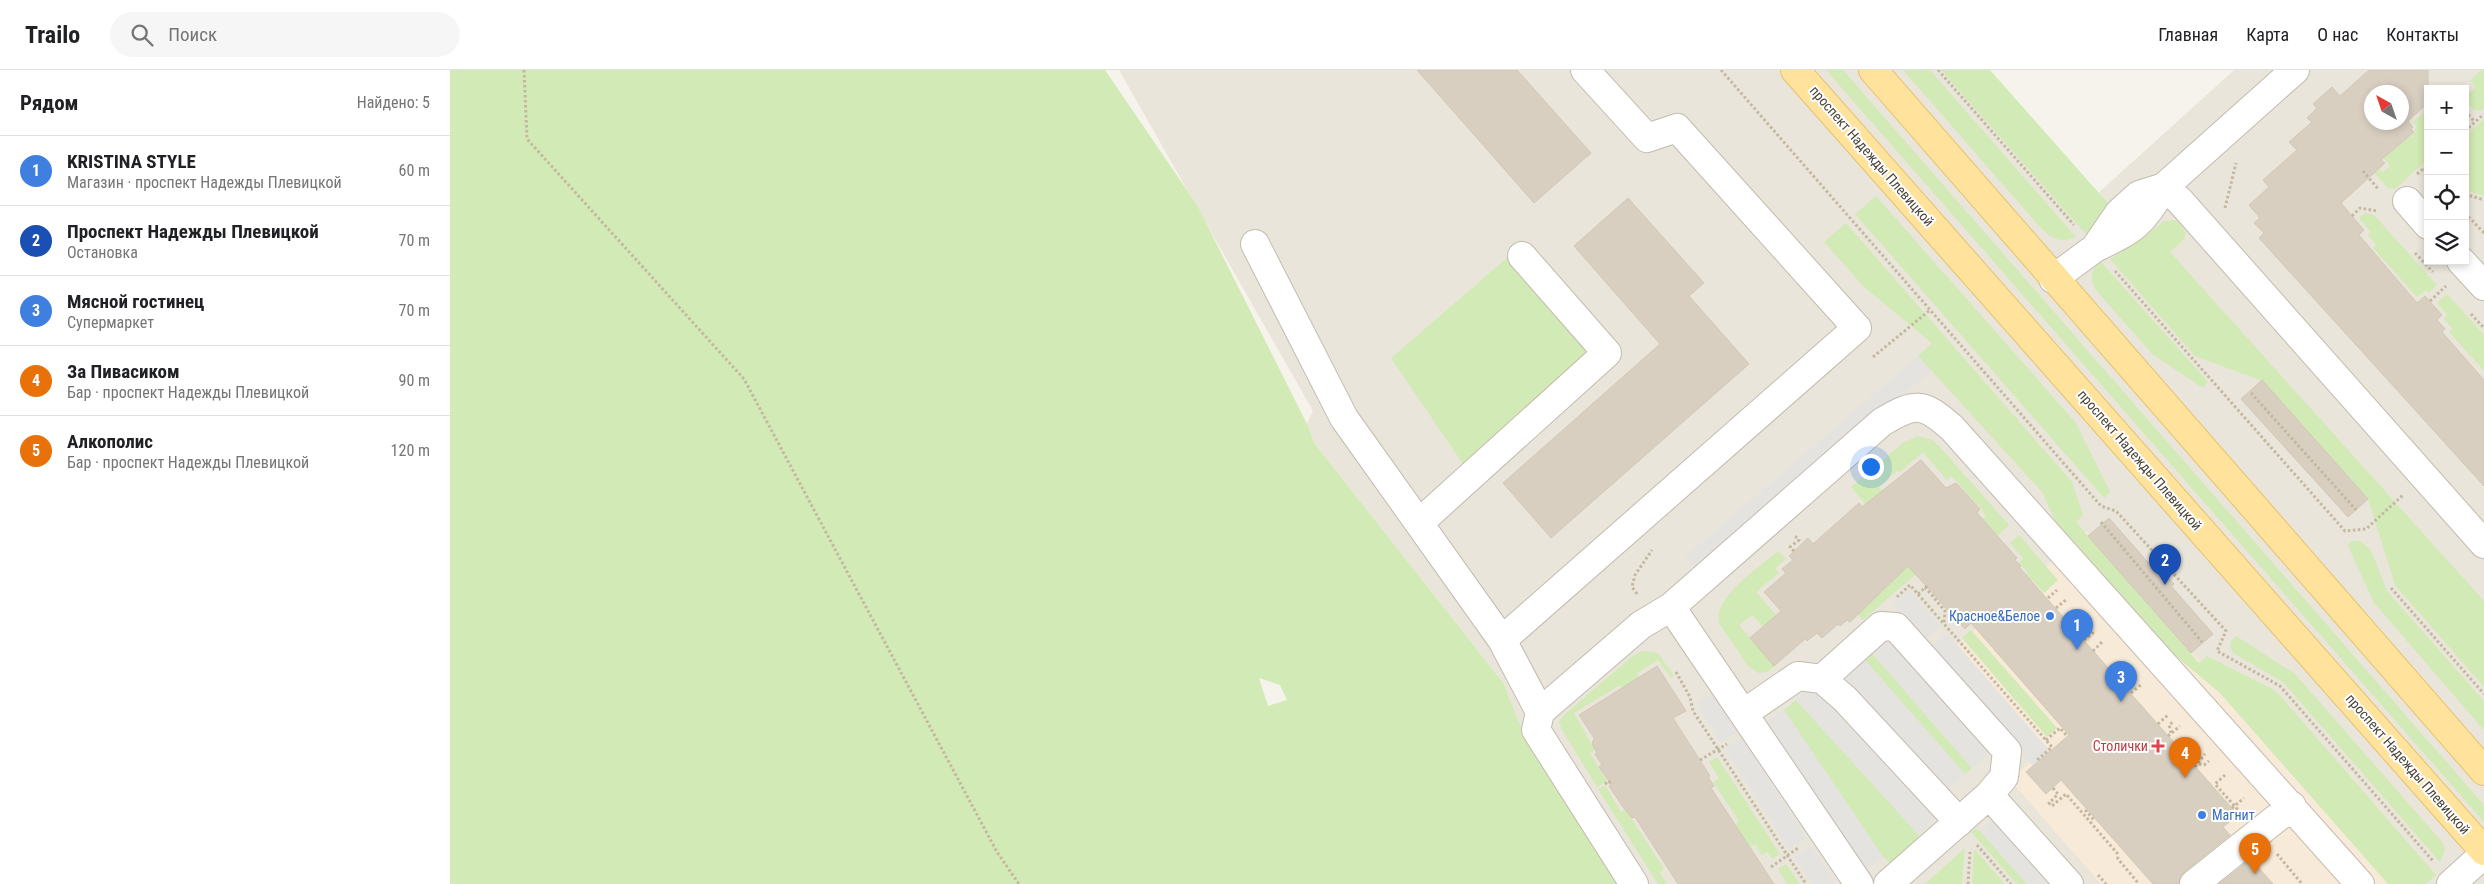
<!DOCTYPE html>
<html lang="ru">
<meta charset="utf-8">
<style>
:root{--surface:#fff;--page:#f6f6f6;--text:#202124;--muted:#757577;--line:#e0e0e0;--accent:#fc3f1d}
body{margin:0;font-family:"Roboto Condensed",sans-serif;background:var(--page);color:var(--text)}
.controls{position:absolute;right:15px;top:15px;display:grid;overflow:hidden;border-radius:0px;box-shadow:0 2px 8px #0003}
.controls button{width:45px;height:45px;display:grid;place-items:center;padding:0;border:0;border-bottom:1px solid var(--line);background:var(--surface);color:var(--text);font:25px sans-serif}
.compass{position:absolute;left:1914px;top:15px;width:45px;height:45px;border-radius:50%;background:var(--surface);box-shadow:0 2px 8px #0003;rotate:320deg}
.you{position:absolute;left:1420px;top:396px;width:18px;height:18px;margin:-12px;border:4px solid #fff;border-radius:50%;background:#1a73e8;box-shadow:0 0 0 8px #1a73e833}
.badge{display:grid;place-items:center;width:32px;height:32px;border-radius:50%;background:var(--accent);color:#fff;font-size:16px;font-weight:700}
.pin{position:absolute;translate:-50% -41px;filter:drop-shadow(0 1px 2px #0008)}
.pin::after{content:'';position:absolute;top:26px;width:18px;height:15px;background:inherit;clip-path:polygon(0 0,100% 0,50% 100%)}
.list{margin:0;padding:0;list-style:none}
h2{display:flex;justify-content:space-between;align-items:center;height:65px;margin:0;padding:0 20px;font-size:21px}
h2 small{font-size:16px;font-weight:400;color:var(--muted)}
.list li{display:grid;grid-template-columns:32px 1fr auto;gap:15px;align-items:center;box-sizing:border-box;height:70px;padding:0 20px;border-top:1px solid var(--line)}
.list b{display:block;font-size:19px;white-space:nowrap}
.list p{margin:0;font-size:16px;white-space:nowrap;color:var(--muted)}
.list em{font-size:16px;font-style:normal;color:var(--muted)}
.icon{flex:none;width:28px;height:28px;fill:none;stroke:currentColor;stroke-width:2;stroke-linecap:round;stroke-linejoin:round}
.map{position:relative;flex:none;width:2034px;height:814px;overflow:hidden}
header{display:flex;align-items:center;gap:30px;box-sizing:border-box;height:70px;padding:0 25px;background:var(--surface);border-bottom:1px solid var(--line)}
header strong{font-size:24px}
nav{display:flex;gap:28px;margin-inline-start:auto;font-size:18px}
.search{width:350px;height:45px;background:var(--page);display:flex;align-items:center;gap:12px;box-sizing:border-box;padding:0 18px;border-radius:28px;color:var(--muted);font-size:19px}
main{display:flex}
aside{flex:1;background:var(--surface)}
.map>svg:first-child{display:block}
</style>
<header>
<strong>Trailo</strong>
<div class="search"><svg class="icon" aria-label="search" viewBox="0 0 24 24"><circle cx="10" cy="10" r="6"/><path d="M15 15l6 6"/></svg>Поиск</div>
<nav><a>Главная</a><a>Карта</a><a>О нас</a><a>Контакты</a></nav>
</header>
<main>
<aside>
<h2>Рядом<small>Найдено: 5</small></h2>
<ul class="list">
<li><span class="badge" style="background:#3f7fe0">1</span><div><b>KRISTINA STYLE</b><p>Магазин · проспект Надежды Плевицкой</p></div><em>60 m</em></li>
<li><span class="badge" style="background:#1a4fb4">2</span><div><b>Проспект Надежды Плевицкой</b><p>Остановка</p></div><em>70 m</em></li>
<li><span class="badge" style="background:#3f7fe0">3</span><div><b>Мясной гостинец</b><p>Супермаркет</p></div><em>70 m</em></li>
<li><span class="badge" style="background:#e8710a">4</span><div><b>За Пивасиком</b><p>Бар · проспект Надежды Плевицкой</p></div><em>90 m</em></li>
<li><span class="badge" style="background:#e8710a">5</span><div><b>Алкополис</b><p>Бар · проспект Надежды Плевицкой</p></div><em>120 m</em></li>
</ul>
</aside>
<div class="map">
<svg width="2034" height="814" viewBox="0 0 2034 814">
<rect width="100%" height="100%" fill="#f6f3ec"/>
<path fill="#eae5da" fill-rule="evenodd" d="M 669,0 L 1533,0 L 1645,126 L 1784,0 L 2034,0 L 2034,814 L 1125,814 L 1054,614 L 865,374 L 857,354 L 863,341 ZM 1978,19 L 2015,19 L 2015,191 L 1978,191 ZM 1922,22 L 1952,22 L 1952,52 L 1922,52 Z"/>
<path fill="#f7ead8" d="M 1636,461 L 1856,713 L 1945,814 L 1651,814 L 1560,710 L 1595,679 L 1506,576 Z"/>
<path fill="#d2eab5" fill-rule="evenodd" d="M 0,0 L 655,0 L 747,135 L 857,354 L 865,374 L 1054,614 L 1068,651 L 1169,814 L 0,814 ZM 809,608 L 830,615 L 837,630 L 818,636 Z
M 1376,0 L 1393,0 L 2034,735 L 2034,752 Z
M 1453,0 L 1480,0 L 1626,167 C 1609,174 1601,168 1589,156 Z
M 1491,0 L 1540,0 L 1664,140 L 1636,164 Z
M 2032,0 L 2034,0 L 2034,39 L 2031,41 L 2024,40 L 2015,30 L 2015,26 L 2026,17 L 2020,10 Z
M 1978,39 L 1978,89 L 1945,119 L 1938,118 L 1924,103 L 1928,99 L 1933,102 L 1940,96 L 1933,88 L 1966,62 L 1964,60 L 1967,57 L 1963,52 Z
M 2034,49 L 2034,126 L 2015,120 L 2015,66 Z
M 1426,126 L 1626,353 L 1660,422 L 1654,428 L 1405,144 Z
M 1915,143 L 1924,145 L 1987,215 L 1979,223 L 1976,220 L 1967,227 L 1923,178 L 1926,175 L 1918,165 L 1921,162 L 1909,148 Z
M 1727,150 L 1736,163 L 1733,171 L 1720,182 L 2034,531 L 2034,617 L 1945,515 L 1918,429 L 1812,311 L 1745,286 L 1660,189 L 1691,170 L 1714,151 Z
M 1396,153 L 1622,412 L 1633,445 L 1626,452 L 1749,593 L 1757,586 L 1826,621 L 1986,805 L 1976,814 L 1938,814 L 1769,622 L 1722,583 L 1606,452 L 1592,422 L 1468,286 L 1482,273 L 1414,217 L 1374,172 Z
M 1058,187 L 1140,284 L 1013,394 L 941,288 Z
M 1651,192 L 1758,312 L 1753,318 L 1702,284 L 1646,220 C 1639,208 1640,200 1651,192 Z
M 1997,224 L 2034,265 L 2034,301 L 1999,262 L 2003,259 L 1994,249 L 1997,245 L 1987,233 Z
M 1467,366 L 1481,369 L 1488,375 L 1559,455 L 1547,466 L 1532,450 L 1536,446 L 1532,441 L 1533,440 L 1513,420 L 1514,419 L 1501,406 L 1497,410 L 1473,382 L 1450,402 L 1448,400 L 1429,417 L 1433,422 L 1417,436 L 1401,417 L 1453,373 Z
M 1569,465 L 1608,510 L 1594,523 L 1581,509 L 1577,513 L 1572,508 L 1578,502 L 1569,493 L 1573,488 L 1560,473 Z
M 1901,471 L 1910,471 L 1921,480 L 1937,521 L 2034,631 L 2034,660 L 1924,533 L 1898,476 Z
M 1328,481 L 1336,489 L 1325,498 L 1329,503 L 1306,522 L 1326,545 L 1313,557 L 1302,545 L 1289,555 L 1325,596 L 1317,602 L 1308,603 L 1298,596 L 1269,553 C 1262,528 1311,496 1328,481 Z
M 1449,484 L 1466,504 L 1413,550 L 1407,543 L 1446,509 L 1442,504 Z
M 1521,560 L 1607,658 L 1597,667 L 1512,568 Z
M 1786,566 L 1845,604 L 1993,773 L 1995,781 L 1990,792 L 1833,612 L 1783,583 L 1780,577 L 1781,571 Z
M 1193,581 L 1208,583 L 1224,606 L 1221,608 L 1208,590 L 1187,603 L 1190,609 L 1174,620 L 1170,615 L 1124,643 L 1145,680 L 1140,683 L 1157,711 L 1147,717 L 1111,658 L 1109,651 L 1114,645 L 1184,585 Z
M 1420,581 L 1522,698 L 1515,704 L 1412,587 Z
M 1346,630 L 1468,764 L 1470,771 L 1447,794 L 1439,792 L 1433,787 L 1334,640 Z
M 1267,687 L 1330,784 L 1322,789 L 1317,782 L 1312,785 L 1305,774 L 1299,777 L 1285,755 L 1289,751 L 1263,712 L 1269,708 L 1259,692 Z
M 1155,715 L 1171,742 L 1176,740 L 1214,799 L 1210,803 L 1217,814 L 1208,814 L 1148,719 Z
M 1526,759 L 1530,761 L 1577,814 L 1567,814 L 1521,762 Z
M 1515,778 L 1512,814 L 1475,814 Z
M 1524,779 L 1555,814 L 1522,814 Z
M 1336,794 L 1350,814 L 1337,814 L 1328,799 Z"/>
<path fill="#e5e3e0" d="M 1468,286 L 1481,301 L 1250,503 L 1235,487 Z
M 1459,520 L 1491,556 L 1474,570 L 1442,535 Z
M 1497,563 L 1600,681 L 1583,696 L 1480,578 Z
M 1438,564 L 1541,681 L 1522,698 L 1420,581 Z
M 1412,587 L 1515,704 L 1497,721 L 1393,604 Z
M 1361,616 L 1486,748 L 1468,764 L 1346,630 Z
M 1263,623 L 1288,661 L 1271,673 L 1246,634 Z
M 1334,640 L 1433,787 L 1415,800 L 1316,652 Z
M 1292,668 L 1357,768 L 1339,779 L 1275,679 Z
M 1545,749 L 1603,814 L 1577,814 L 1530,761 Z
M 1361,776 L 1386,814 L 1362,814 L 1344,786 Z"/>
<path fill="#d8cfc1" stroke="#d3c7b4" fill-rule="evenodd" d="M 967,0 L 1067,0 L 1141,83 L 1084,133 Z
M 1919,0 L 1978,0 L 1978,33 L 1958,51 L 1963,57 L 1961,59 L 1964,62 L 1931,90 L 1935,93 L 1891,133 L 1914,160 L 1909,165 L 1967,233 L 1975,226 L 1992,245 L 1987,250 L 1995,259 L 1992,262 L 2034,310 L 2034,416 L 1809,168 L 1814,163 L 1804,153 L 1810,148 L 1799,135 L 1819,117 L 1813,110 L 1847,80 L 1839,72 L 1862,52 L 1857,48 L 1867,38 L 1863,34 L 1882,17 L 1890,26 ZM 1922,22 L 1952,22 L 1952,52 L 1922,52 Z
M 1178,128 L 1254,213 L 1239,226 L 1299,294 L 1101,468 L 1053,413 L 1210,274 L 1124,176 Z
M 1812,310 L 1918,429 L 1898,447 L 1791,329 Z
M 1471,390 L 1496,418 L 1506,413 L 1530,439 L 1527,443 L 1567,488 L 1565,490 L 1571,496 L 1569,497 L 1788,745 L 1773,757 L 1780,765 L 1734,802 L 1729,814 L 1703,814 L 1611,710 L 1596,724 L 1576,702 L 1619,665 L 1521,553 L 1515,559 L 1458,496 L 1400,552 L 1397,550 L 1390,556 L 1388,554 L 1372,568 L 1367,563 L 1357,571 L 1355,569 L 1324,596 L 1300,568 L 1331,541 L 1314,522 L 1336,503 L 1332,499 L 1343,490 L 1339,486 L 1358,468 L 1363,474 L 1409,433 L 1412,437 Z
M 1659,448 L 1702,497 L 1706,494 L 1724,514 L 1721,516 L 1763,564 L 1741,583 L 1638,466 Z
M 1207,596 L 1236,641 L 1223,648 L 1260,706 L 1258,707 L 1264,716 L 1261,718 L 1324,814 L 1228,814 L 1185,747 L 1182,748 L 1173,737 L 1159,716 L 1161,714 L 1149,697 L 1152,695 L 1145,684 L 1147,683 L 1142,674 L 1144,668 L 1129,645 Z
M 1801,789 L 1823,814 L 1769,814 Z"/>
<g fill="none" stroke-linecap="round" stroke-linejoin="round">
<defs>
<path id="minor" d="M 1957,131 L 1978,155
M 805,174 L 894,348 L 1052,570
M 1645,178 C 1686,158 1690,156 1714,117 L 1730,131 L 2034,474
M 2011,191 L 2034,216
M 1603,209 L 1645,178 L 1669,143 L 1689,125 L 1714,117 L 1845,0
M 969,453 L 1157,283 L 1072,186
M 1221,537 L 1409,814
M 1372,609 L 1395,629 L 1509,752
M 1090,642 L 1052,570 L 1407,258 L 1227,58 L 1197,68 L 1135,0
M 1294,643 L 1348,606 L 1372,609 L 1431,556 L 1446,557 L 1557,681 L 1554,707 L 1539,725 L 1619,814
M 1184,814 L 1086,660 L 1090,642 L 1191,555 L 1221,537 L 1432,352 C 1465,332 1473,332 1502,358 L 1910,814
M 1438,814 L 1539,725
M 1744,814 L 1842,736
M 2001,814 L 2034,784"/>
<path id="major" d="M 1345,0 L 2034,781
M 1423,0 L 2034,701"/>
</defs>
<use href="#minor" stroke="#c2bbae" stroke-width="30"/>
<use href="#major" stroke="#e6c16a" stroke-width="30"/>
<path stroke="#c4b79f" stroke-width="3" stroke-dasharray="2.5 2.5" stroke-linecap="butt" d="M 74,0 L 77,69 L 294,309 L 547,782 L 569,814
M 1271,0 L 1651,436 L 1666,441 L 1776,561 L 1767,581 L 1830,616 L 1983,791
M 1488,0 L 1624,155
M 2015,41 L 2025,52
M 2015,61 L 2034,44
M 1974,98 L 1978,102
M 1913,101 L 1929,120
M 1967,104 L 1978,95
M 2015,124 L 2034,130
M 1775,138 L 1786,93
M 2015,143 L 2034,163
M 1902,146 L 1910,138 L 1927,141
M 1965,183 L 1983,202
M 1665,201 L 1895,461 L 1916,459 L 1953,425
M 1980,231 L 1996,216
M 2021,244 L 2034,258
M 1423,287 L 1480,240
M 1801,323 L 1908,442
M 1651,452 L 1752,572
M 1344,481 L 1340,477 L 1349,470 L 1345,466
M 1475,517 L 1495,541 L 1494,554 L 1602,677 L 1586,691
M 1941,518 L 2034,624
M 1187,524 L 1182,517 L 1185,505 L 1202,480
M 1468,524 L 1477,516
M 1447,527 L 1460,515 L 1494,554
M 1598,528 L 1607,520
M 1606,538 L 1617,529
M 1634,570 L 1644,562
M 1643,581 L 1652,572
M 1226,602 L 1240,627 L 1243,641 L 1356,814
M 1671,613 L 1682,603
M 1681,623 L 1692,614
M 1708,654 L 1719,644
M 1721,663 L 1719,655 L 1724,651
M 1718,666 L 1730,656
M 1596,670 L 1610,658 L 1617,666
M 1250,690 L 1277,674
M 1749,694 L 1754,695 L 1759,691
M 1745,697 L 1755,684
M 1775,705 L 1765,714 L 1789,741
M 1155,714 L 1159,711 L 1161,714
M 1603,718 L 1608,724 L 1599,733 L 1602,736 L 1616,724 L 1667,783 L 1668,789 L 1689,814
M 1782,738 L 1794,728
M 1637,740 L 1636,741 L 1644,750
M 1527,775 L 1561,814
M 1827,784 L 1852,814
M 1321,797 L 1348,778
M 1648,805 L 1656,814
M 1518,814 L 1520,782"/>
<use href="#minor" stroke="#fff" stroke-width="28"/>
<use href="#major" stroke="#ffe39c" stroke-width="28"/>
</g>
<g fill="#3f7fe0" stroke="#fff" stroke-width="2">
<circle cx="1600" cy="546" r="5"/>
<circle cx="1752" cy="745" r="5"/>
</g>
<path fill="#e0444e" stroke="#fff" stroke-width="2" d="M1705.5 668.5h5v5h5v5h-5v5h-5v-5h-5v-5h5z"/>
<g text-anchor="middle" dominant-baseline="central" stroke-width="4" stroke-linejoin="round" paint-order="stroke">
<g font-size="14" fill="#4b4439" stroke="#fff">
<text transform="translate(1422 86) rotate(49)">проспект Надежды Плевицкой</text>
<text transform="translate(1690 390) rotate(49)">проспект Надежды Плевицкой</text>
<text transform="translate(1958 694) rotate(49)">проспект Надежды Плевицкой</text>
</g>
<g font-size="14" fill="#366cbe" stroke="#fff" text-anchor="end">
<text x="1590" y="546">Красное&amp;Белое</text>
<text x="1762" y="745" text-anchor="start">Магнит</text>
</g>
<g font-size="14" fill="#be3a42" stroke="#fff" text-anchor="end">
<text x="1698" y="676">Столички</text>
</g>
</g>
</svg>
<div class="controls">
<button>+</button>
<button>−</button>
<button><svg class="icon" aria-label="locate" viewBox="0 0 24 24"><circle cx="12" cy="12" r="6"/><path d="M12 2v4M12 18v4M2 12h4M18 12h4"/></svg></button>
<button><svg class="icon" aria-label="layers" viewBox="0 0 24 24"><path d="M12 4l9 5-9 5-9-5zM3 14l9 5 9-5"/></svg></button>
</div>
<svg class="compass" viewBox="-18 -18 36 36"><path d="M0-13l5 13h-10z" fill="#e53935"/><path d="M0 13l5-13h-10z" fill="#757577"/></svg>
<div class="you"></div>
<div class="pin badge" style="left:1627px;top:580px;background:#3f7fe0">1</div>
<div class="pin badge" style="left:1715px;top:515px;background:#1a4fb4">2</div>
<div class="pin badge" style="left:1671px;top:632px;background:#3f7fe0">3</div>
<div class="pin badge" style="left:1735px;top:708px;background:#e8710a">4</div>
<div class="pin badge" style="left:1805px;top:804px;background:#e8710a">5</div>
</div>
</main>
